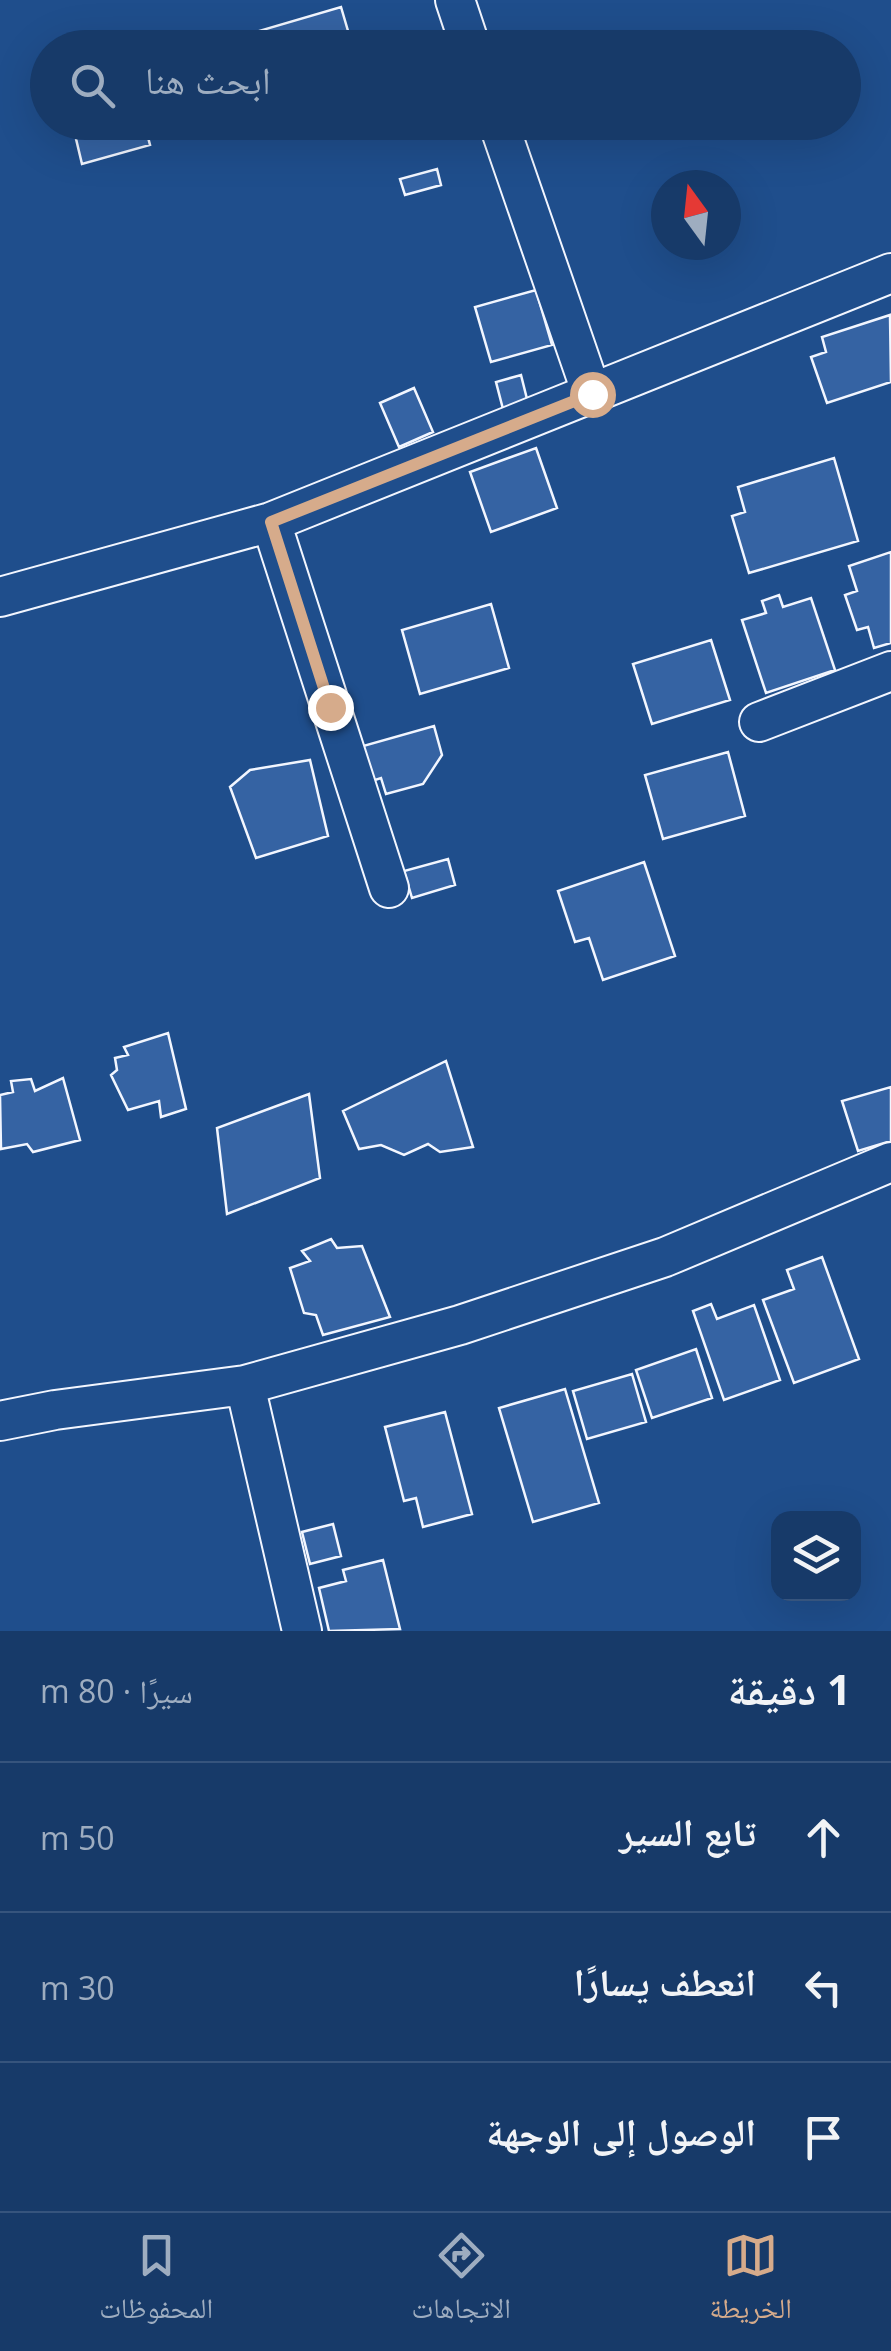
<!DOCTYPE html>
<html lang="ar">
<meta charset="utf-8">
<style>
:root{--surface:#173a69;--page:#20416f;--text:#f1f3f6;--muted:#9eadc0;--line:#36547d;--accent:#d6ab8b}
body{margin:0;font-family:"Open Sans","Noto Naskh Arabic",sans-serif;background:var(--page);color:var(--text);direction:rtl}
.controls{position:absolute;right:30px;bottom:30px;display:grid;overflow:hidden;border-radius:20px;box-shadow:0 10px 40px #0002}
.controls button{width:90px;height:90px;display:grid;place-items:center;padding:0;border:0;border-bottom:2px solid var(--line);background:var(--surface);color:var(--text);font:50px sans-serif}
.compass{position:absolute;left:651px;top:170px;width:90px;height:90px;border-radius:50%;background:var(--surface);box-shadow:0 10px 40px #0002;rotate:345deg}
.stop{position:absolute;width:30px;height:30px;margin:-22px;border:8px solid #d6ab8b;border-radius:50%;background:#fff}
.stop.end{background:#d6ab8b;border-color:#fff;box-shadow:0 2px 10px #0008}
.list{margin:0;padding:0;list-style:none}
h2{display:flex;justify-content:space-between;align-items:center;height:130px;margin:0;padding:0 40px;font-size:42px}
h2 small{font-size:32px;font-weight:400;color:var(--muted)}
.list li{display:grid;grid-template-columns:65px 1fr auto;gap:30px;align-items:center;box-sizing:border-box;height:150px;padding:0 40px;border-top:2px solid var(--line)}
.list b{display:block;font-size:38px;white-space:nowrap}
.list em{font-size:32px;font-style:normal;color:var(--muted)}
.icon{flex:none;width:55px;height:55px;fill:none;stroke:currentColor;stroke-width:2;stroke-linecap:round;stroke-linejoin:round}
.map{position:relative;flex:none;width:891px;height:1631px;overflow:hidden;direction:ltr}
.search{position:absolute;background:var(--surface);box-shadow:0 10px 40px #0002;left:30px;right:30px;top:30px;height:110px;display:flex;align-items:center;gap:25px;box-sizing:border-box;padding:0 35px;border-radius:55px;color:var(--muted);font-size:38px}
.sheet{height:580px;background:var(--surface)}
nav{display:flex;justify-content:space-around;align-items:center;box-sizing:border-box;height:140px;border-top:2px solid var(--line);background:var(--surface);font-size:28px;color:var(--muted)}
nav a{display:grid;justify-items:center;gap:5px}
nav .on{color:var(--accent)}
.map>svg:first-child{display:block}
</style>
<div class="map">
<svg width="891" height="1631" viewBox="0 0 891 1631">
<rect width="100%" height="100%" fill="#1f4e8c"/>
<path fill="#3563a3" stroke="#f2f6ff" stroke-width="2.5" d="M 341,7 L 353,48 L 216,48 L 215,44 Z
M 72,122 L 144,122 L 150,145 L 82,164 Z
M 437,169 L 441,185 L 405,195 L 400,179 Z
M 536,290 L 552,345 L 491,362 L 475,307 Z
M 890,315 L 891,382 L 827,403 L 811,357 L 826,352 L 822,337 Z
M 521,375 L 528,403 L 503,409 L 496,382 Z
M 414,388 L 433,432 L 399,447 L 380,403 Z
M 536,448 L 557,508 L 491,532 L 470,472 Z
M 834,458 L 858,541 L 749,573 L 732,516 L 745,512 L 738,487 Z
M 891,552 L 891,643 L 874,648 L 868,627 L 857,630 L 845,595 L 857,591 L 849,566 Z
M 779,595 L 783,607 L 811,598 L 835,670 L 766,693 L 742,620 L 766,613 L 762,601 Z
M 491,604 L 509,668 L 420,694 L 402,630 Z
M 711,640 L 730,700 L 652,724 L 633,664 Z
M 434,726 L 442,755 L 423,784 L 386,794 L 381,778 L 372,781 L 363,746 Z
M 728,752 L 745,816 L 663,839 L 645,775 Z
M 310,760 L 328,836 L 256,858 L 230,787 L 250,770 Z
M 448,859 L 455,885 L 412,898 L 404,871 Z
M 644,862 L 675,956 L 603,980 L 589,938 L 575,942 L 558,891 Z
M 168,1033 L 186,1109 L 161,1117 L 159,1101 L 128,1110 L 111,1075 L 117,1070 L 115,1058 L 128,1055 L 124,1047 Z
M 446,1061 L 473,1147 L 440,1152 L 428,1144 L 404,1155 L 381,1145 L 359,1149 L 343,1111 Z
M 63,1078 L 80,1140 L 33,1152 L 27,1144 L 1,1149 L 0,1095 L 13,1092 L 11,1081 L 31,1079 L 35,1091 Z
M 891,1087 L 891,1141 L 858,1151 L 842,1101 Z
M 309,1094 L 320,1178 L 227,1214 L 217,1128 Z
M 331,1239 L 337,1248 L 362,1246 L 390,1317 L 323,1335 L 316,1315 L 304,1313 L 290,1268 L 310,1261 L 302,1251 Z
M 822,1257 L 859,1359 L 794,1383 L 763,1300 L 794,1289 L 787,1270 Z
M 711,1304 L 717,1319 L 754,1305 L 780,1380 L 724,1400 L 693,1311 Z
M 696,1349 L 712,1398 L 652,1418 L 636,1370 Z
M 632,1374 L 646,1422 L 587,1439 L 573,1391 Z
M 565,1389 L 599,1503 L 533,1522 L 499,1408 Z
M 445,1412 L 472,1514 L 423,1527 L 416,1498 L 404,1501 L 385,1427 Z
M 333,1524 L 341,1556 L 310,1564 L 302,1532 Z
M 383,1560 L 400,1629 L 329,1631 L 319,1588 L 346,1581 L 343,1570 Z"/>
<g fill="none" stroke-linecap="round" stroke-linejoin="round">
<defs>
<path id="street" d="M 455,0 L 471,48
M 498,122 L 592,394
M 271,522 L 389,888
M 0,597 L 271,522 L 891,273
M 759,722 L 891,671
M 245,1385 L 302,1631
M 0,1421 L 55,1410 L 245,1385 L 460,1325 L 665,1257 L 891,1162"/>
</defs>
<use href="#street" stroke="#f2f6ff" stroke-width="42"/>
<use href="#street" stroke="#1f4e8c" stroke-width="38"/>
</g>
<g fill="none" stroke-linecap="round" stroke-linejoin="round">
<path stroke="#d6ab8b" stroke-width="12" d="M 330,707 L 271,522 L 592,394"/>
</g>
</svg>
<div class="controls">
<button><svg class="icon" aria-label="layers" viewBox="0 0 24 24"><path d="M12 4l9 5-9 5-9-5zM3 14l9 5 9-5"/></svg></button>
</div>
<svg class="compass" viewBox="-18 -18 36 36"><path d="M0-13l5 13h-10z" fill="#e53935"/><path d="M0 13l5-13h-10z" fill="#9eadc0"/></svg>
<div class="stop" style="left:592px;top:394px"></div>
<div class="stop end" style="left:330px;top:707px"></div>
<div class="search"><svg class="icon" aria-label="search" viewBox="0 0 24 24"><circle cx="10" cy="10" r="6"/><path d="M15 15l6 6"/></svg>ابحث هنا</div>
</div>
<section class="sheet">
<h2>1 دقيقة<small>سيرًا · 80 m</small></h2>
<ul class="list">
<li><svg class="icon" aria-label="ahead" viewBox="0 0 24 24"><path d="M12 20V5M6 11l6-6 6 6"/></svg><div><b>تابع السير</b></div><em>50 m</em></li>
<li><svg class="icon" aria-label="left" viewBox="0 0 24 24"><path d="M17 20v-9H6M10 6l-5 5 5 5"/></svg><div><b>انعطف يسارًا</b></div><em>30 m</em></li>
<li><svg class="icon" aria-label="arrive" viewBox="0 0 24 24"><path d="M6 21V4h12l-3 4 3 4H6"/></svg><div><b>الوصول إلى الوجهة</b></div></li>
</ul>
</section>
<nav>
<a class="on"><svg class="icon" aria-label="map" viewBox="0 0 24 24"><path d="M3 6l6-2 6 2 6-2v14l-6 2-6-2-6 2zM9 4v14M15 6v14"/></svg>الخريطة</a>
<a><svg class="icon" aria-label="directions" viewBox="0 0 24 24"><path d="M12 3l9 9-9 9-9-9zM9 14v-3h6M13 9l2 2-2 2"/></svg>الاتجاهات</a>
<a><svg class="icon" aria-label="saved" viewBox="0 0 24 24"><path d="M7 4h10v16l-5-4-5 4z"/></svg>المحفوظات</a>
</nav>
